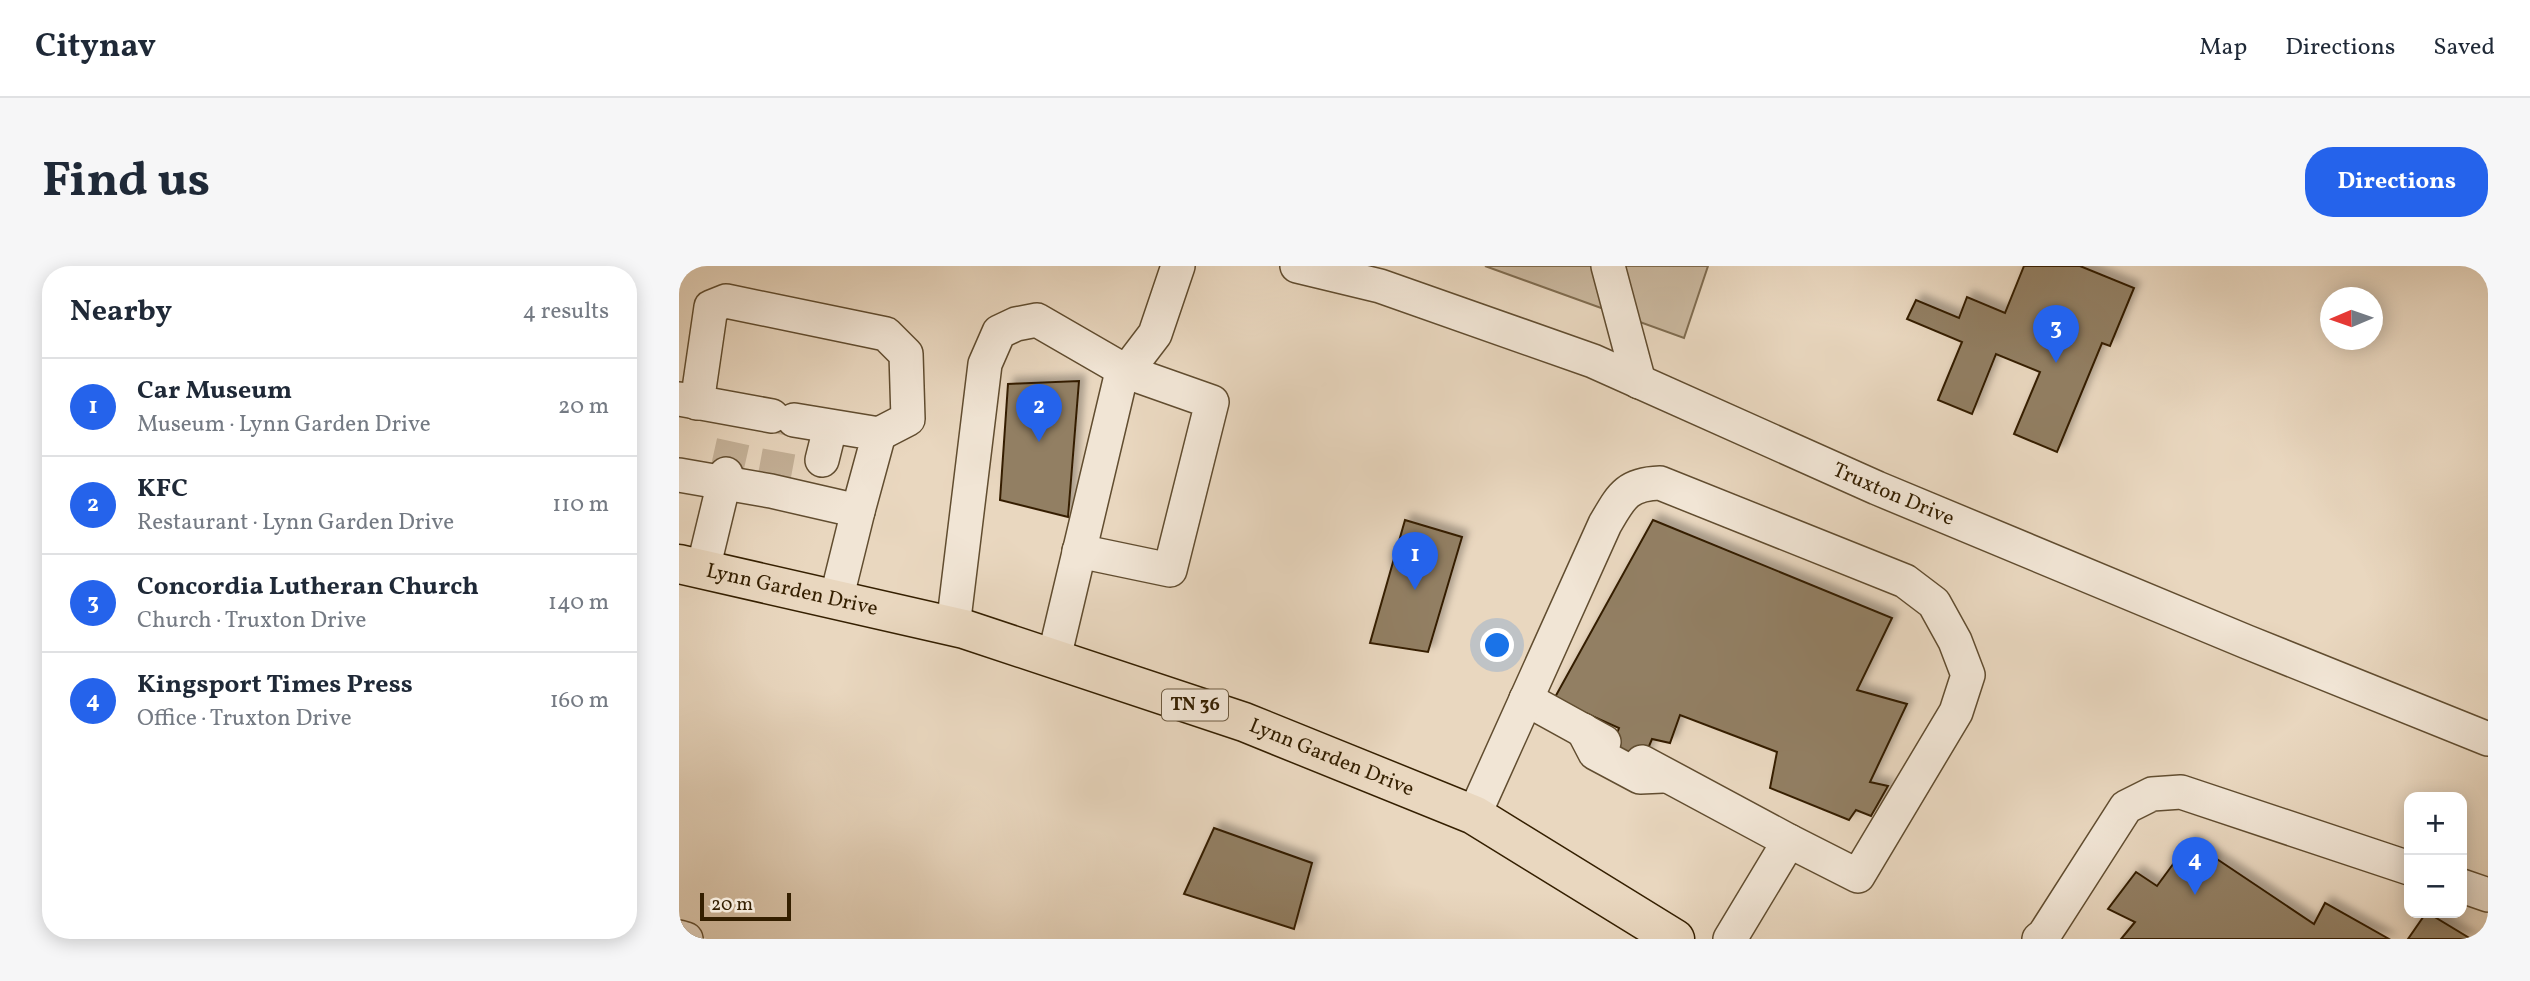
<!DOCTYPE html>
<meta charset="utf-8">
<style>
:root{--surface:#fff;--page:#f6f6f7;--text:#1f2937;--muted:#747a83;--line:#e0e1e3;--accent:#2563eb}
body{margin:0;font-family:Vollkorn,serif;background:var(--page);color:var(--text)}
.controls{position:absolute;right:21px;bottom:21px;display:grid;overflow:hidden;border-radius:14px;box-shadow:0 4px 18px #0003}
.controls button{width:63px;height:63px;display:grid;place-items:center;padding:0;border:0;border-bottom:2px solid var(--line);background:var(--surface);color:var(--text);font:35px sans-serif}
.compass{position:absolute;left:1641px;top:21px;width:63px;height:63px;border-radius:50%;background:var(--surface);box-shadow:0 4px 18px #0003;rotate:268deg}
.scale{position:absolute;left:21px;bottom:18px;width:91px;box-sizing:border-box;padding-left:7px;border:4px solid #341f00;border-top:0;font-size:19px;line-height:24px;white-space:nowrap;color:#341f00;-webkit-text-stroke:5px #f1e5d5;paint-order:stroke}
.you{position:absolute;left:819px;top:380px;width:24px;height:24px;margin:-18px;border:5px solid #fff;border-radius:50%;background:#1a73e8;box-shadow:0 0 0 10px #1a73e833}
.badge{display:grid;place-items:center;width:46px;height:46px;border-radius:50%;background:var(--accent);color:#fff;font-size:23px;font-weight:700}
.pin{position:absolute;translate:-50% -58px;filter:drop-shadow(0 2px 4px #0008)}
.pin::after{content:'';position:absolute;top:37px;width:24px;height:21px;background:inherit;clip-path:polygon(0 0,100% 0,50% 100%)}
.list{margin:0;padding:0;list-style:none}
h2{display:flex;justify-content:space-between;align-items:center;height:91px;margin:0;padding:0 28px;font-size:30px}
h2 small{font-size:23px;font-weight:400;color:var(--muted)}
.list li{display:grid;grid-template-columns:46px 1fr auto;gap:21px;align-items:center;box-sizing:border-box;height:98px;padding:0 28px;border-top:2px solid var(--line)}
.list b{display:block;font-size:26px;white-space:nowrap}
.list p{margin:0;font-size:23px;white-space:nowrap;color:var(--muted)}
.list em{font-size:23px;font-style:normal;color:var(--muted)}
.map{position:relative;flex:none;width:1809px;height:673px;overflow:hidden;border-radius:28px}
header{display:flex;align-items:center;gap:42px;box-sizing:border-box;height:98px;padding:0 35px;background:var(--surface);border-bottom:2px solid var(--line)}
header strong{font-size:33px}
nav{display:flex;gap:38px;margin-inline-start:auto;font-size:24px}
.intro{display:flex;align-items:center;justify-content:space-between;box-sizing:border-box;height:168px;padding:0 42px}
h1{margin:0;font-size:49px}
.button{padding:18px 32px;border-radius:28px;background:var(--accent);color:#fff;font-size:24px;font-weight:700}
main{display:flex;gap:42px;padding:0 42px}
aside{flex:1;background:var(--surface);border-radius:28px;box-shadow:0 4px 18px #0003}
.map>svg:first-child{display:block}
</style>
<header>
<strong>Citynav</strong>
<nav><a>Map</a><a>Directions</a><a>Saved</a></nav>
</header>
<div class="intro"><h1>Find us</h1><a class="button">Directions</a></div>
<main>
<aside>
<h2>Nearby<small>4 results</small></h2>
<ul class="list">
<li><span class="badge">1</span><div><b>Car Museum</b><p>Museum · Lynn Garden Drive</p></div><em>20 m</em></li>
<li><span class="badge">2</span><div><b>KFC</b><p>Restaurant · Lynn Garden Drive</p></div><em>110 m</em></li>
<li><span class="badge">3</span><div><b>Concordia Lutheran Church</b><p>Church · Truxton Drive</p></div><em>140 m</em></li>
<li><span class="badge">4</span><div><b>Kingsport Times Press</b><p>Office · Truxton Drive</p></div><em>160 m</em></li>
</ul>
</aside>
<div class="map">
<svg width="1809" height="673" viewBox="0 0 1809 673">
<defs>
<filter id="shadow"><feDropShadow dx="6" dy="-6" stdDeviation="3.5" flood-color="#0004"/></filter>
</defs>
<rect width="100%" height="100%" fill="#e9d7bf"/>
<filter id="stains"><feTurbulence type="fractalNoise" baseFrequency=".00286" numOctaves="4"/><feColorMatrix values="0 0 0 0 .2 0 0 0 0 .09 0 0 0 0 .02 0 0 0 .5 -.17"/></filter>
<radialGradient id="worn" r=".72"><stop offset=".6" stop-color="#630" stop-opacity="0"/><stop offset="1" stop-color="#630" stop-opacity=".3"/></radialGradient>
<path fill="#cab89f" stroke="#7f6c50" stroke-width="2" d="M 806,0 L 1029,0 L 1005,72 Z"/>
<path fill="#927f63" stroke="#341f00" stroke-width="2" filter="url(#shadow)" d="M 1345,0 L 1401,0 L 1455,22 L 1431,80 L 1423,77 L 1378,186 L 1335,168 L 1361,106 L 1317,88 L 1293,148 L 1259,134 L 1283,76 L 1228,53 L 1237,34 L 1280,52 L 1288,31 L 1326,47 Z
M 400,115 L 389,251 L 321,234 L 329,118 Z
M 726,254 L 783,271 L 749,386 L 691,377 Z
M 974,254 L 1213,352 L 1178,424 L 1228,438 L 1191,516 L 1209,520 L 1192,550 L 1177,544 L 1170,554 L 1091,522 L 1098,486 L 1001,449 L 991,477 L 973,473 L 961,502 L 930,488 L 940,462 L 875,433 Z
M 535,562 L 633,597 L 615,663 L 505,628 Z
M 1511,575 L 1635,658 L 1646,637 L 1710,673 L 1442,673 L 1456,656 L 1429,643 L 1457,606 L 1478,620 Z
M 1747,647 L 1749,647 L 1792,673 L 1729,673 Z"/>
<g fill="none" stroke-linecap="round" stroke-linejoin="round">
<path stroke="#c5b299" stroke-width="33" stroke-dasharray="33 17" stroke-linecap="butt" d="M 47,208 L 55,172
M 94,218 L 106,153"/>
<defs>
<g id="minor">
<path id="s1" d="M 618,0 L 701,20 L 914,95 L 1198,222 L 1568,376 L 1809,473"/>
<path d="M 929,0 L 960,116"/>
<path d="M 0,133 L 93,150"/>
<path d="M 18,137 L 32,41 L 47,35 L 207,68 L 227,88 L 229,153 L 200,168"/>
<path d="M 143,194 L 151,162"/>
<path d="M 0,209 L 92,225 L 179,245 L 200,168 L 115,154"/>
<path d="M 24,303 L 47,208"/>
<path d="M 157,334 L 179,245"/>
<path d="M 274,361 L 306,98 L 320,66 L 337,58 L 358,54 L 448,106 L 533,136 L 491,304 L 400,285"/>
<path d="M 375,392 L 441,114 L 476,68 L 499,0"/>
<path d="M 847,433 L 925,476"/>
<path d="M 904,464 L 916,487 L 961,511 L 984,510"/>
<path d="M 963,496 L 1110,575"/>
<path d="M 795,549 L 926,258 C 942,231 947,218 981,217 L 1226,315 L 1255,337 L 1276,375 L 1289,409 L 1277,446 L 1179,610 L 1110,575 L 1051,673"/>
<path d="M 1783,620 L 1809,629"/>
<path d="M 0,671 L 7,673"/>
<path d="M 1360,673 L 1365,669 L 1447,541 L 1473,528 L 1502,526 L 1730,602"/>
</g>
<g id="major">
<path id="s2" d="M 0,298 L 285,363 L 565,456 L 795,549 L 996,673"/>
</g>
</defs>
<use href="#minor" stroke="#614d30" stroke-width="36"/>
<use href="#major" stroke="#341f00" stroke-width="41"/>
<use href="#minor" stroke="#f1e5d5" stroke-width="33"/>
<use href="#major" stroke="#e9d7bf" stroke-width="38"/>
</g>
<g text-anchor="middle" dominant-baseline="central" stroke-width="5" stroke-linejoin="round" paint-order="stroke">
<rect fill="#f1e5d5" stroke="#6d5a40" stroke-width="2" x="483" y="423.5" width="66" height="31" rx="5"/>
<g font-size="19" font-weight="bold" fill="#341f00">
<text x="516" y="439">TN 36</text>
</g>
<g font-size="21" fill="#341f00" stroke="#f1e5d5">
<text stroke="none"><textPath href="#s1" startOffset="640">Truxton Drive</textPath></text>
<text stroke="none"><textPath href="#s2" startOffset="116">Lynn Garden Drive</textPath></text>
<text stroke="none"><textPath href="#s2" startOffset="682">Lynn Garden Drive</textPath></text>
</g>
</g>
<rect width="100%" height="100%" filter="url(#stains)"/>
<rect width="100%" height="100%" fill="url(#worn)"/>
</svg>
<div class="controls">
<button>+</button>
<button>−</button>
</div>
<svg class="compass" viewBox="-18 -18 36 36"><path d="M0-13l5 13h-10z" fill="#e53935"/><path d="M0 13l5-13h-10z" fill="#747a83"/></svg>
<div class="scale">20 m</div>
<div class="you"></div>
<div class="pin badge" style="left:736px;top:324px">1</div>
<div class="pin badge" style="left:360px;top:176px">2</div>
<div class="pin badge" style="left:1377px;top:97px">3</div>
<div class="pin badge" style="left:1516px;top:629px">4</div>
</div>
</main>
